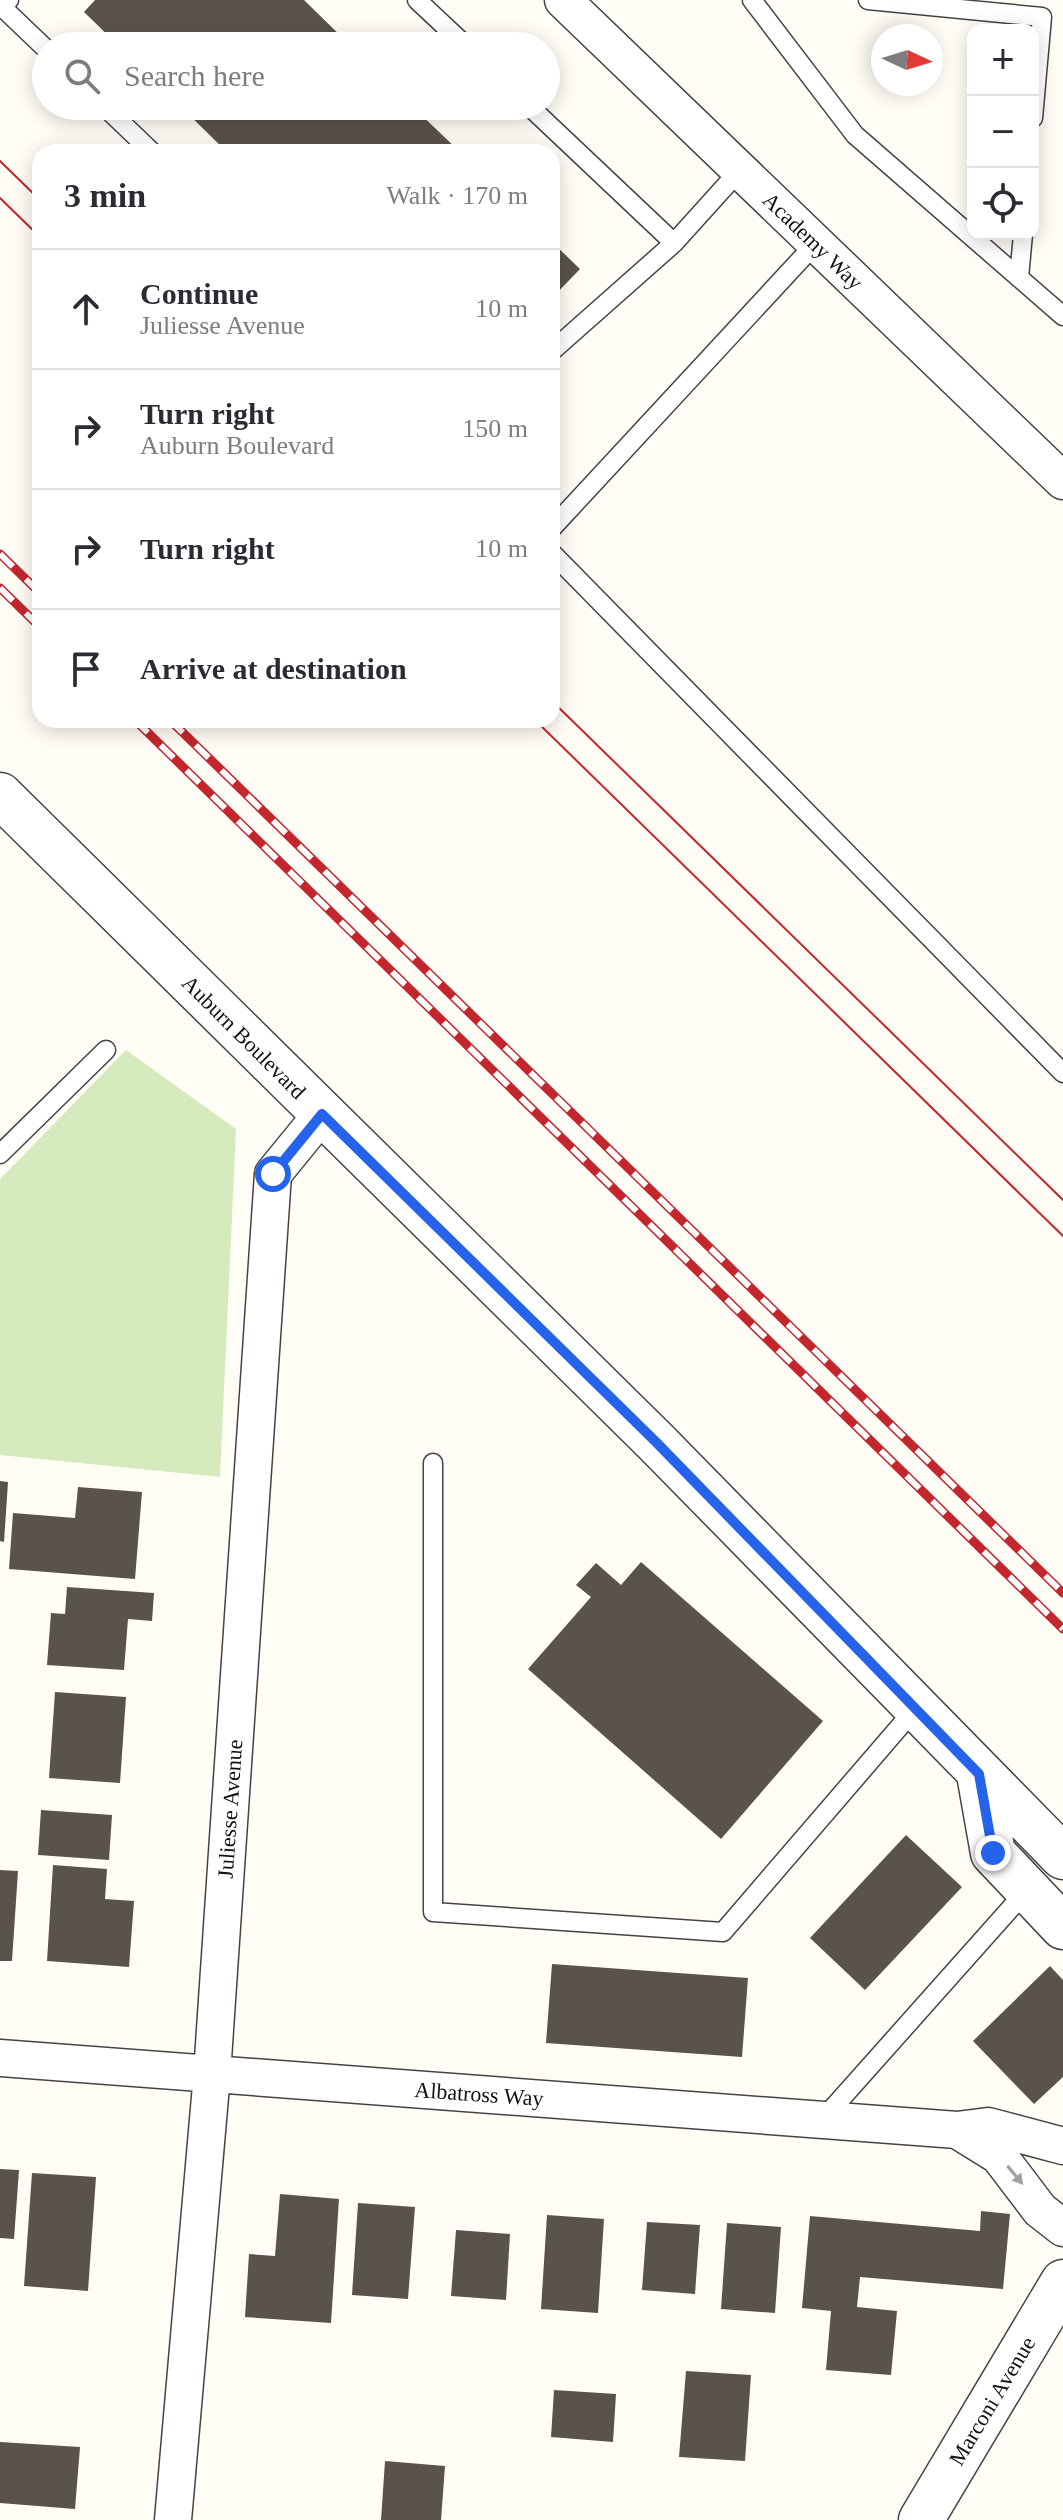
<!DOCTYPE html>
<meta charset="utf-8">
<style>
:root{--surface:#fff;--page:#f2f2f3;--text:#2b2b33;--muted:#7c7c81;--line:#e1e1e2}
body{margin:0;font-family:"Times New Roman",serif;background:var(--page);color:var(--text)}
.controls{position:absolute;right:24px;top:24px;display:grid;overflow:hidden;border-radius:16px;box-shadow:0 4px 20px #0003}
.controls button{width:72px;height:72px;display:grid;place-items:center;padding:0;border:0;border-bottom:2px solid var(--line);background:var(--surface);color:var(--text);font:40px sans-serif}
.compass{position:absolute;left:871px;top:24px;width:72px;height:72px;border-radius:50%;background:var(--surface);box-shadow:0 4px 20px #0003;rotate:94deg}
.stop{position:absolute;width:24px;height:24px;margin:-18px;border:6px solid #2563eb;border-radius:50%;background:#fff}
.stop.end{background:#2563eb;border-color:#fff;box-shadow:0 2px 8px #0008}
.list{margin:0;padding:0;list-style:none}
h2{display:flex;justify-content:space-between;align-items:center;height:104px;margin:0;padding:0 32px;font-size:34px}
h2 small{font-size:26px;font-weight:400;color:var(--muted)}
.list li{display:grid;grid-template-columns:52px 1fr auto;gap:24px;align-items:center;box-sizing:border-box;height:120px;padding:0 32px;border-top:2px solid var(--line)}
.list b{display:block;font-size:30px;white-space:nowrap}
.list p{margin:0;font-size:26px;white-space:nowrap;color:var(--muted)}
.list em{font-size:26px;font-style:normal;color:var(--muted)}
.icon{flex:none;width:44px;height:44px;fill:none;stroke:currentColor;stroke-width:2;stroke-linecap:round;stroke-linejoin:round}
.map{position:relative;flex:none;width:1063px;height:2520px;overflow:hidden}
.search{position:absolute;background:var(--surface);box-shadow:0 4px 20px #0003;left:32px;top:32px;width:528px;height:88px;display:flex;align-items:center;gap:20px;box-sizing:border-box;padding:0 28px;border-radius:44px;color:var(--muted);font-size:30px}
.panel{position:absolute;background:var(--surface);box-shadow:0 4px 20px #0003;left:32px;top:144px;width:528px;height:584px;border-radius:24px}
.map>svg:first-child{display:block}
</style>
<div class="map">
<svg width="1063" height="2520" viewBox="0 0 1063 2520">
<rect width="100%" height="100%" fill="#fffdf5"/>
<path fill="#d5ebbd" d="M 126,1050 L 236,1129 L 220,1477 L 0,1455 L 0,1179 Z"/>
<path fill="#5a524d" d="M 95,0 L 304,0 L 351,46 L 119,46 L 84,12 Z
M 180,106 L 412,106 L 460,152 L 227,152 Z
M 552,242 L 580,269 L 552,298 Z
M 0,1481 L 8,1482 L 4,1542 L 0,1541 Z
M 78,1487 L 142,1492 L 135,1579 L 9,1569 L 13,1513 L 75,1518 Z
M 641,1562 L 823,1721 L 721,1839 L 528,1669 L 591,1597 L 576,1585 L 596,1563 L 621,1585 Z
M 67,1587 L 154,1593 L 152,1621 L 128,1619 L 124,1670 L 47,1665 L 51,1613 L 65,1614 Z
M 55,1692 L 126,1697 L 120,1783 L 49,1778 Z
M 41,1810 L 112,1815 L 109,1860 L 38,1855 Z
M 906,1835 L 962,1887 L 865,1990 L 810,1938 Z
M 53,1865 L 107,1869 L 105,1899 L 134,1901 L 129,1967 L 47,1961 Z
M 0,1870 L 18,1871 L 12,1961 L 0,1961 Z
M 552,1964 L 748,1978 L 742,2057 L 546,2043 Z
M 1050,1966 L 1063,1980 L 1063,2077 L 1034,2104 L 973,2041 Z
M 0,2169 L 19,2170 L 14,2239 L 0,2238 Z
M 32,2173 L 96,2177 L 88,2291 L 24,2286 Z
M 280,2194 L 339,2199 L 331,2323 L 245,2317 L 249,2254 L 275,2256 Z
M 358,2203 L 415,2207 L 408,2299 L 352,2295 Z
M 981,2211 L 1010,2214 L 1003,2289 L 860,2277 L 857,2307 L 897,2311 L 891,2375 L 826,2370 L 831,2311 L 802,2308 L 810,2216 L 980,2231 Z
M 547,2215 L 604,2219 L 598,2313 L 541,2309 Z
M 647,2222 L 700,2225 L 695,2294 L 642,2290 Z
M 727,2223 L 781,2227 L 775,2313 L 721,2309 Z
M 456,2230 L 510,2234 L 506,2300 L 451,2296 Z
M 686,2371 L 751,2375 L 745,2461 L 679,2457 Z
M 554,2390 L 616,2394 L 613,2442 L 551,2437 Z
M 0,2442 L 80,2447 L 75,2509 L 0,2503 Z
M 385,2461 L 445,2466 L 441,2520 L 381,2520 Z"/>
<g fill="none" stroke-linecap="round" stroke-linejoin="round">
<defs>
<path id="service" d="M 9,0 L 2,7 L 46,49
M 417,0 L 466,46
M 752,0 L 855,135 L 1063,316
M 868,0 L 1042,17 L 1033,118
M 104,106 L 152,152
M 529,106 L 674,243 L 552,351
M 674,243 L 739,171
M 1019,278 L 1023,234
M 552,528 L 816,243
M 552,553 L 1063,1073
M 0,1154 L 106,1050
M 433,1463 L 433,1912 L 723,1932 L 914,1710
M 823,2119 L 1026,1891"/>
<path id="minor" d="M 563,0 L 1063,481
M 0,2058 L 957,2130 L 988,2126 L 1063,2146
M 957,2130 L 999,2156 L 1040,2210 L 1063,2228
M 173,2520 L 212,2074 L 273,1174 L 322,1114"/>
<path id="tertiary" d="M 0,795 L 656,1442 L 1063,1857
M 979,1774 L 993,1853 L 1063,1927
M 921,2520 L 1063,2282"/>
</defs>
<use href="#service" stroke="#444" stroke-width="21"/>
<use href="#minor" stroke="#444" stroke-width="39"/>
<use href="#tertiary" stroke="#444" stroke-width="47"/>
<use href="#service" stroke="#fff" stroke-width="18"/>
<use href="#minor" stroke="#fff" stroke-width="36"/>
<use href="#tertiary" stroke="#fff" stroke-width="44"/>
<path stroke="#c4262e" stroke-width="2" d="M 0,161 L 40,200
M 0,198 L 40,237
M 552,701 L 1063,1200
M 535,720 L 1063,1236"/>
<defs>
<path id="rail" d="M 0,554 L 40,593
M 0,588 L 40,627
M 135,720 L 1063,1629
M 170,720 L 1063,1593"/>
</defs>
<use href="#rail" stroke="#c4262e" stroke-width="9"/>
<use href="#rail" stroke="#fff" stroke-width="6" stroke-dasharray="18" stroke-linecap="butt"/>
</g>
<defs><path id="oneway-solid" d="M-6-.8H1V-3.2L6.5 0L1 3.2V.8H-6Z" transform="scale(2)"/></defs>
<use fill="#a0a0a0" href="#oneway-solid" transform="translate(1015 2175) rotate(50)"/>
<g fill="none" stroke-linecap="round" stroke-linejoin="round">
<path stroke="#2563eb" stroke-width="10" d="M 273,1174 L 322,1114 L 656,1442 L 979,1774 L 993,1853"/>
</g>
<g text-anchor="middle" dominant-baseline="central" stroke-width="8" stroke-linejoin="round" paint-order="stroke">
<g font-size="22" fill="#111" stroke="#fff">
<text transform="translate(813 241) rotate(44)">Academy Way</text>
<text transform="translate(244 1037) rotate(45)">Auburn Boulevard</text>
<text transform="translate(230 1809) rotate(-86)">Juliesse Avenue</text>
<text transform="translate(479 2094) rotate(4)">Albatross Way</text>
<text transform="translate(992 2401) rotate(-59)">Marconi Avenue</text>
</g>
</g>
</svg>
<div class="controls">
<button>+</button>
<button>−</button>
<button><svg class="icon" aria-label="locate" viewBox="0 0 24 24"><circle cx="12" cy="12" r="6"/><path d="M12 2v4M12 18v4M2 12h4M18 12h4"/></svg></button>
</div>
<svg class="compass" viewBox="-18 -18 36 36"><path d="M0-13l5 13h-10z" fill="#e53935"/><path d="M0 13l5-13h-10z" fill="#7c7c81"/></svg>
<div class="stop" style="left:273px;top:1174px"></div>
<div class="stop end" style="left:993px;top:1853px"></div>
<div class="search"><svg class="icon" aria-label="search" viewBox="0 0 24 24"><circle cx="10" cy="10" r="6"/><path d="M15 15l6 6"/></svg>Search here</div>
<section class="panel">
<h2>3 min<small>Walk · 170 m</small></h2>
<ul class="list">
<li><svg class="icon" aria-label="ahead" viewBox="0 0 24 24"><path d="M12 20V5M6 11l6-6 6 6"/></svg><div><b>Continue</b><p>Juliesse Avenue</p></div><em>10 m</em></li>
<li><svg class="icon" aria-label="right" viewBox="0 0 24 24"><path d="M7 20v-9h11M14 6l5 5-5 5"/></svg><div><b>Turn right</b><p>Auburn Boulevard</p></div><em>150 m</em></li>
<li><svg class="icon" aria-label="right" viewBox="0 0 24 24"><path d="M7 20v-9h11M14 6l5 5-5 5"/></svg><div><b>Turn right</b></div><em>10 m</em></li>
<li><svg class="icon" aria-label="arrive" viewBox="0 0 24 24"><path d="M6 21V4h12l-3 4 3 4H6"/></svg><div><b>Arrive at destination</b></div></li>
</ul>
</section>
</div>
